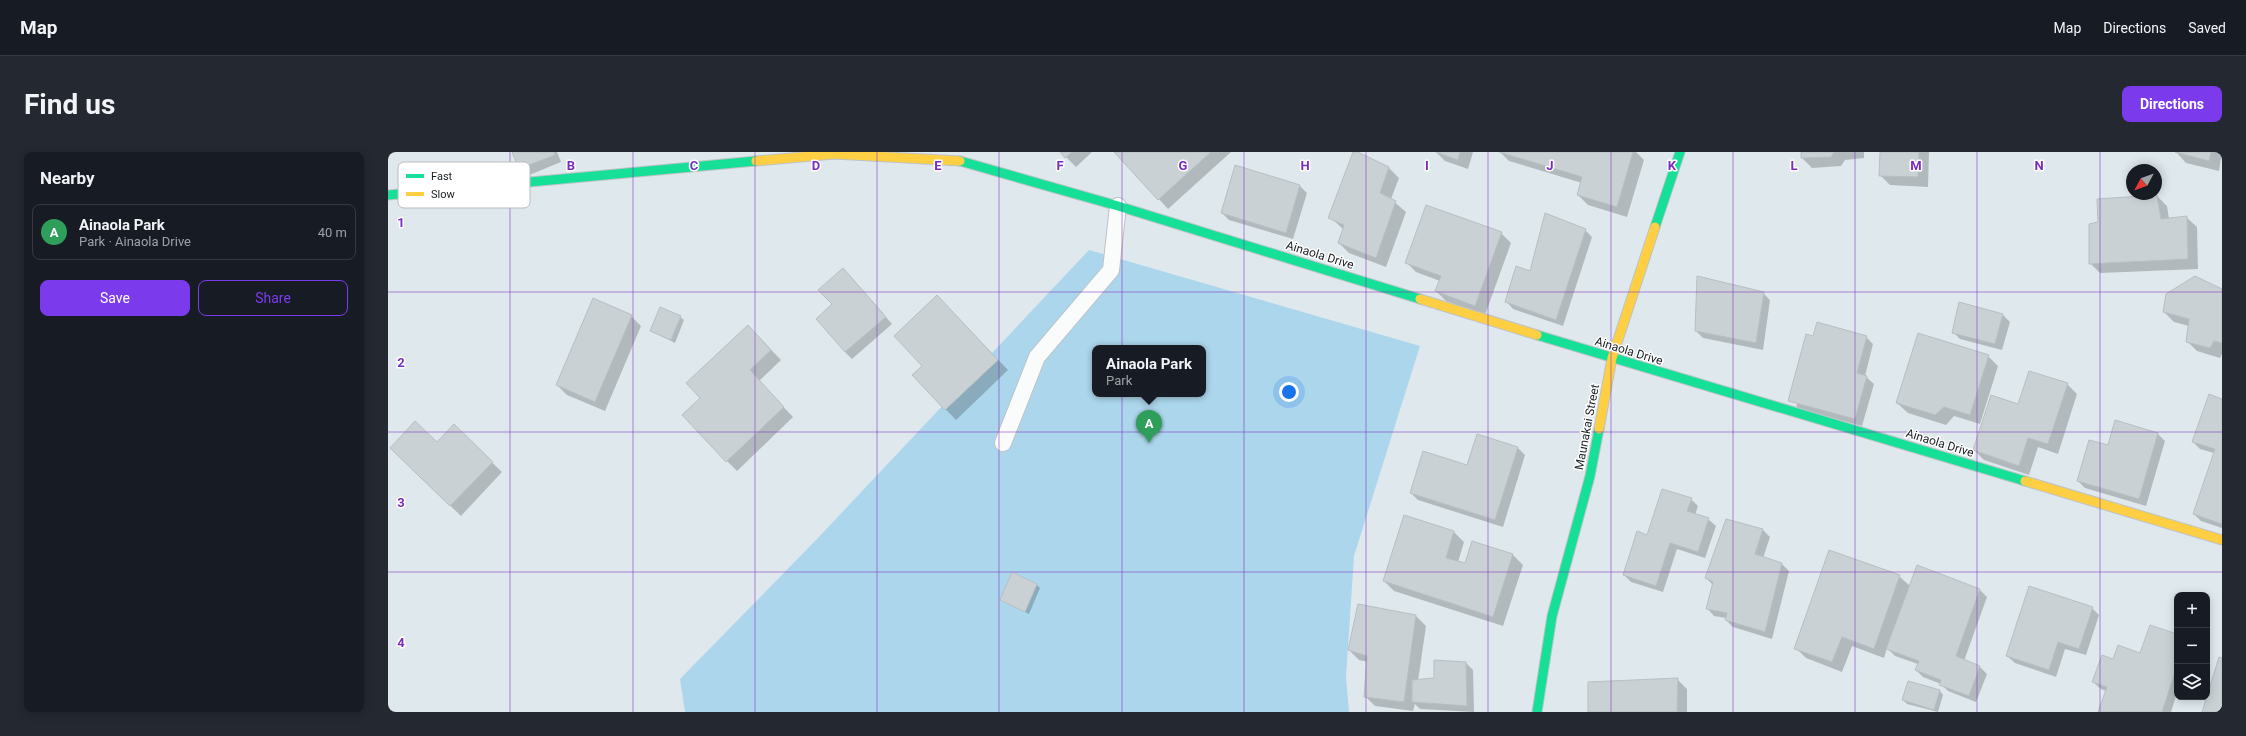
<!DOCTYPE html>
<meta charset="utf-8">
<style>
:root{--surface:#171b24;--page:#242831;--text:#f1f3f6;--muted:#9ea1a6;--line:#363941;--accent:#7c3aed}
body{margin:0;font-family:Roboto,sans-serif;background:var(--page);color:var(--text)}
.controls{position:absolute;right:12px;bottom:12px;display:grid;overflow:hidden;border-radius:8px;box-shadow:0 2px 10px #0003}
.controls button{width:36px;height:36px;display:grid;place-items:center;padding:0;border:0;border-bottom:1px solid var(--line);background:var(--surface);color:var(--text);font:20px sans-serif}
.compass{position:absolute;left:1738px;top:12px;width:36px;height:36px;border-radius:50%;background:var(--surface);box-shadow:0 2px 10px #0003;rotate:229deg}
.you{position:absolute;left:901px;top:240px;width:14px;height:14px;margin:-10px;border:3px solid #fff;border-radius:50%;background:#1a73e8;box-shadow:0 0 0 6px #1a73e833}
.badge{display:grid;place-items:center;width:26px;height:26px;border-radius:50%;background:var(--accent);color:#fff;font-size:13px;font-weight:700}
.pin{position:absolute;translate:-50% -33px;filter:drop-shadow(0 1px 2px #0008)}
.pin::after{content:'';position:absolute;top:21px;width:14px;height:12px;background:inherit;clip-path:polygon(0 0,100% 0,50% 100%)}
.popup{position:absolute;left:704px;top:193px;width:114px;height:52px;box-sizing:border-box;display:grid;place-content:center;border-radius:8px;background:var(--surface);filter:drop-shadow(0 1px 3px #0005);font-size:13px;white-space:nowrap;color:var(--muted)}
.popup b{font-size:15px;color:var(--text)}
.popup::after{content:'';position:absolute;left:50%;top:100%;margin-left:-8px;border:8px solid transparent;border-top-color:var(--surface)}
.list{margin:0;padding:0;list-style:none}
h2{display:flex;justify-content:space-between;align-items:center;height:52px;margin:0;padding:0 16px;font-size:17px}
h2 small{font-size:13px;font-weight:400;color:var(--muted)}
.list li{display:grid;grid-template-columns:26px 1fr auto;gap:12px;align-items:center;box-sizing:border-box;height:56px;margin:0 8px 8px;padding:0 8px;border:1px solid var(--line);border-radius:8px}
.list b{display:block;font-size:15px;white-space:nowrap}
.list p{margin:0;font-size:13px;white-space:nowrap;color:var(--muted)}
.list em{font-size:13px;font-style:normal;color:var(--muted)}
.actions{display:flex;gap:8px;padding:12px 16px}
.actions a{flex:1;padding:9px 0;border:1px solid var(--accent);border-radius:8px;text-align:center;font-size:14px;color:var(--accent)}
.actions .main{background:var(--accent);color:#fff}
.icon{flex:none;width:22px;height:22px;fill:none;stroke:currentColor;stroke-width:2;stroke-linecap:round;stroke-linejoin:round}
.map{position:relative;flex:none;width:1834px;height:560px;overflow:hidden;border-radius:8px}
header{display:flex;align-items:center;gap:24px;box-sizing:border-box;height:56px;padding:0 20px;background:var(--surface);border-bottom:1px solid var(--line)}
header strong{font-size:19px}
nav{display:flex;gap:22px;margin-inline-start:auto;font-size:14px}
.intro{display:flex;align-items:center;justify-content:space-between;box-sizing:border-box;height:96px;padding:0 24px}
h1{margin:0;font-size:28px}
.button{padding:10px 18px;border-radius:8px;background:var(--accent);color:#fff;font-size:14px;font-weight:700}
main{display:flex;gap:24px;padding:0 24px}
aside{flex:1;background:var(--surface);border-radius:8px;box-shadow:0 2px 10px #0003}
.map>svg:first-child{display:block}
</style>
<header>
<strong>Map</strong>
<nav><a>Map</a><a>Directions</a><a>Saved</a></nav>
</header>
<div class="intro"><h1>Find us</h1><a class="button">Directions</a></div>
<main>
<aside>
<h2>Nearby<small></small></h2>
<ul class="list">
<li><span class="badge" style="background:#2e9e5b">A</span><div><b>Ainaola Park</b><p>Park · Ainaola Drive</p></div><em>40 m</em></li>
</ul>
<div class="actions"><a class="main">Save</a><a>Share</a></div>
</aside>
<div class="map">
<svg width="1834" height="560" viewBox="0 0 1834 560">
<rect width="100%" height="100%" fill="#dfe8ed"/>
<path fill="#acd6ec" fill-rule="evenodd" d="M 701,98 L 1032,194 L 966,404 L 958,525 L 961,560 L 297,560 L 292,527 L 429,387 ZM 707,196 L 815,196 L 815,242 L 707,242 Z"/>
<path fill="#0003" d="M 125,0 L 169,0 L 173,10 L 139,24 L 132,17 Z
M 673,0 L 704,0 L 688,15 Z
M 728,0 L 843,0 L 780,57 Z
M 966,0 L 1001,16 L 1011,26 L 1003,47 L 1018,60 L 998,115 L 961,101 L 951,91 L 956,78 L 942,65 Z
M 1048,0 L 1085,0 L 1080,17 L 1057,9 Z
M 1112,0 L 1248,0 L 1256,8 L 1239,65 L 1200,53 L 1190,43 L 1194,31 L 1121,9 Z
M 1414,0 L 1476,0 L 1476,6 L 1457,8 L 1453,14 L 1424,16 L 1414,6 Z
M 1493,0 L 1541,0 L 1540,35 L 1502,33 L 1492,23 Z
M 1788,0 L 1834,0 L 1831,19 L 1798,11 Z
M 912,34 L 919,41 L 905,87 L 841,68 L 834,61 Z
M 1769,44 L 1779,54 L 1781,67 L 1798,65 L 1809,75 L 1810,117 L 1712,121 L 1702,111 L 1711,71 Z
M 1197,78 L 1204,85 L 1175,174 L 1125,157 L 1118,149 Z
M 1113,81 L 1123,91 L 1097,163 L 1058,149 L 1048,139 L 1052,129 L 1028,120 L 1018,110 Z
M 462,124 L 504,172 L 464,207 L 457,200 Z
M 1834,138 L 1834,202 L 1832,206 L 1809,199 L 1799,189 L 1801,174 L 1786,170 L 1776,160 Z
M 1375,141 L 1382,148 L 1375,198 L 1315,186 L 1308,179 Z
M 559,155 L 620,218 L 568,268 L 525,223 L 535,214 Z
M 1615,163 L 1622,170 L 1614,198 L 1572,187 L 1565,180 Z
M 243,164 L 253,174 L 217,259 L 179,243 L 169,233 Z
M 292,165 L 296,168 L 287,191 L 263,179 Z
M 370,184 L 393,208 L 371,229 L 405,265 L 349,319 L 339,309 L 314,246 Z
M 1426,185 L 1478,185 L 1485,192 L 1477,224 L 1486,232 L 1474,274 L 1408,256 Z
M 1600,204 L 1610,214 L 1592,272 L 1566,264 L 1558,273 L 1520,261 L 1509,251 Z
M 1679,232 L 1689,242 L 1670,302 L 1650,295 L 1641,323 L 1596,308 L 1586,298 L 1631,253 Z
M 1834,248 L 1834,376 L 1813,369 L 1806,362 L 1826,301 L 1812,297 L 1805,290 Z
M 66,274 L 114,320 L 73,364 L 13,306 L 49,291 Z
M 1770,282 L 1777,289 L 1758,354 L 1697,336 L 1690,329 L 1720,294 Z
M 1090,284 L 1130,296 L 1137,303 L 1115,375 L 1030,348 L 1023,341 L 1080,315 Z
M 1303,347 L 1310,354 L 1307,363 L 1320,367 L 1328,374 L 1317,406 L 1289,397 L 1275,440 L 1243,430 L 1236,423 L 1260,384 Z
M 1016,364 L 1066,380 L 1076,390 L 1070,410 L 1077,413 L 1125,403 L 1135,413 L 1115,474 L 1006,439 L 996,429 Z
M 1375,378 L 1382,385 L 1375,406 L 1394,412 L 1401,419 L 1384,487 L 1345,475 L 1338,468 L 1338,466 L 1326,464 L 1319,456 L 1325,433 L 1318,426 Z
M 1530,414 L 1592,438 L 1599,445 L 1576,509 L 1592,515 L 1599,522 L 1588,550 L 1560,539 L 1553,532 L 1535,525 L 1528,518 L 1530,512 L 1507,504 L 1499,496 L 1496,506 L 1464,494 L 1454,520 L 1418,506 L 1408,496 L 1511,424 L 1522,434 Z
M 649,433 L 652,436 L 641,462 L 613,448 Z
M 1704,456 L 1711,463 L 1698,503 L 1677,497 L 1668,525 L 1627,511 L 1619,504 Z
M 1028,464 L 1038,474 L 1030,529 L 1047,527 L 1078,511 L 1085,518 L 1086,560 L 1032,557 L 1027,552 L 1025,559 L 987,554 L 977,544 L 980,510 L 971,508 L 961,498 Z
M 1789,483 L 1789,541 L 1783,560 L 1711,560 L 1718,539 L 1713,537 L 1705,530 L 1726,508 L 1753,503 Z
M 1289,527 L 1299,537 L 1299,560 L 1201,560 Z
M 1552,539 L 1555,543 L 1550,560 L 1519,552 L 1515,548 Z"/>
<path fill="#c9d1d5" stroke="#b8bfc3" d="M 124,0 L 166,0 L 167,3 L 131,17 Z
M 672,0 L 684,0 L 677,6 Z
M 726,0 L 823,0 L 770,48 Z
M 965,0 L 970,0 L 1001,15 L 992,41 L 1008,49 L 988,106 L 950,91 L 956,73 L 940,66 Z
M 1048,0 L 1072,0 L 1070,8 Z
M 1111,0 L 1245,0 L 1229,55 L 1189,43 L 1194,25 Z
M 1413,0 L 1446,0 L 1443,5 L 1413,6 Z
M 1492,0 L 1531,0 L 1530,25 L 1491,24 Z
M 1787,0 L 1823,0 L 1821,9 Z
M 847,13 L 912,33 L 898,81 L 833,61 Z
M 1769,43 L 1773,67 L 1799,64 L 1800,107 L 1701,112 L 1701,72 L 1710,70 L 1709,47 Z
M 1038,53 L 1114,80 L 1087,154 L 1047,139 L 1053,124 L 1017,111 Z
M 1157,61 L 1198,77 L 1168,168 L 1117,150 L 1128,114 L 1142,119 Z
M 455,116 L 498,165 L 457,200 L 428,167 L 444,152 L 430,138 Z
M 1309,124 L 1376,140 L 1368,191 L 1307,179 Z
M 1807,124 L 1834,137 L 1834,191 L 1826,189 L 1822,196 L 1798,190 L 1801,167 L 1775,160 L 1778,142 Z
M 549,143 L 610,208 L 557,258 L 524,223 L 534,214 L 506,184 Z
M 205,146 L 244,163 L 207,250 L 168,233 Z
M 1571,150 L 1615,162 L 1607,192 L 1564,181 Z
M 272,155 L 293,164 L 283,188 L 262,179 Z
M 1429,170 L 1479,184 L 1469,221 L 1479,224 L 1467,267 L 1400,249 L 1418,182 L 1425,184 Z
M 360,173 L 383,198 L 362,218 L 396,255 L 338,310 L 294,263 L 312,246 L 298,231 Z
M 1530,181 L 1601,203 L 1582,263 L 1556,255 L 1547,263 L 1508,251 Z
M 1641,219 L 1680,231 L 1660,292 L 1640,286 L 1631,314 L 1585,298 L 1603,243 L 1630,252 Z
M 1821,242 L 1834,247 L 1834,372 L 1805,362 L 1827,297 L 1804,290 Z
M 1727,268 L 1770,281 L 1751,347 L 1689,329 L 1701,288 L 1720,293 Z
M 27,269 L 49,290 L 66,272 L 105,310 L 62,354 L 2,296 Z
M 1089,282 L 1130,295 L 1107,368 L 1022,341 L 1035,299 L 1079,313 Z
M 1274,337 L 1304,346 L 1299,359 L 1321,366 L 1310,400 L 1282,391 L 1268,434 L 1235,423 L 1249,379 L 1259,383 Z
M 1016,363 L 1066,379 L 1058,406 L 1077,411 L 1084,389 L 1125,402 L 1105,465 L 995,429 Z
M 1338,367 L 1375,377 L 1367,402 L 1394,411 L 1377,480 L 1337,468 L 1339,461 L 1318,457 L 1325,430 L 1317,426 Z
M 1441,398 L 1512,423 L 1486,497 L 1454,485 L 1444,510 L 1406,497 Z
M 1529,413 L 1592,437 L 1568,504 L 1592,514 L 1581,544 L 1551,533 L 1553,528 L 1527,518 L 1531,509 L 1498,497 Z
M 624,420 L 649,432 L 637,460 L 612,448 Z
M 1641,434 L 1705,455 L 1691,497 L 1670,490 L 1661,518 L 1618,504 Z
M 970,452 L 1028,463 L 1016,550 L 976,545 L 979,504 L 960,498 Z
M 1762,473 L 1789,482 L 1789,514 L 1774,560 L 1710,560 L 1719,535 L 1704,530 L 1714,503 L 1725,507 L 1730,493 L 1752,501 Z
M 1831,505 L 1834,506 L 1834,560 L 1814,560 Z
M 1046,508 L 1078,510 L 1079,554 L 1024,550 L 1024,528 L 1046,526 Z
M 1290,526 L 1289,560 L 1200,560 L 1200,530 Z
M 1520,529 L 1552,538 L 1546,558 L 1514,548 Z"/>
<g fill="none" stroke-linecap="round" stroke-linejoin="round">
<defs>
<path id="lane" d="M 615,291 L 649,205 L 723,118 L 730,54"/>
<path id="fast" d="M 572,9 L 730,54 L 1032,147
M 0,43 L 368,9
M 1267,75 L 1292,0
M 1149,183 L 1637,329
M 1149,560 L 1164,464 L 1202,324 L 1211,277"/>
<path id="slow" d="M 368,9 L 446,2 L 572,9
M 1032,147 L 1149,183
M 1211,277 L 1224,206 L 1267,75
M 1637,329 L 1834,388"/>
</defs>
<use href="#lane" stroke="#bdc3c7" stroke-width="18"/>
<use href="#fast" stroke="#bdc3c7" stroke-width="11"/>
<use href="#slow" stroke="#bdc3c7" stroke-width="11"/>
<use href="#lane" stroke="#fafcfc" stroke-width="16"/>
<use href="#fast" stroke="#16e098" stroke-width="9"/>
<use href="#slow" stroke="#ffcf43" stroke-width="9"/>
</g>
<path fill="none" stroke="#7b2cbf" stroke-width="1" stroke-opacity="0.55" d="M 122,0 L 122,560M 245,0 L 245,560M 367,0 L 367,560M 489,0 L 489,560M 611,0 L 611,560M 734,0 L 734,560M 856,0 L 856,560M 978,0 L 978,560M 1100,0 L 1100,560M 1223,0 L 1223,560M 1345,0 L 1345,560M 1467,0 L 1467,560M 1589,0 L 1589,560M 1712,0 L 1712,560M 0,140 L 1834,140M 0,280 L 1834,280M 0,420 L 1834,420"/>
<g text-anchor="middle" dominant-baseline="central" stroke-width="3" stroke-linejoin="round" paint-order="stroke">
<g font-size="12" fill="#181e21" stroke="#fff">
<text transform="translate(932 103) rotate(17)">Ainaola Drive</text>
<text transform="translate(1241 199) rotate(17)">Ainaola Drive</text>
<text transform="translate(1199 275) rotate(-79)">Maunakai Street</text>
<text transform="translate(1552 291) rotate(17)">Ainaola Drive</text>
</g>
</g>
<rect x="10" y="10" width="132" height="46" rx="6" fill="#fff" stroke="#babcbc" stroke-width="1"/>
<rect x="18" y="22" width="18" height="4" fill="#16e098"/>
<rect x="18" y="40" width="18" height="4" fill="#ffcf43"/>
<g font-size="11" fill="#181e21">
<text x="43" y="28">Fast</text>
<text x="43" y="46">Slow</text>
</g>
<g font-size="13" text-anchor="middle" font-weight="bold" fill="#7b2cbf" stroke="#fff" stroke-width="3" stroke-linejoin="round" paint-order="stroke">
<text x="183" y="18">B</text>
<text x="306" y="18">C</text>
<text x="428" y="18">D</text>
<text x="550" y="18">E</text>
<text x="672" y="18">F</text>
<text x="795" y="18">G</text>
<text x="917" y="18">H</text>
<text x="1039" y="18">I</text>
<text x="1162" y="18">J</text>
<text x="1284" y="18">K</text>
<text x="1406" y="18">L</text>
<text x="1528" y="18">M</text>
<text x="1651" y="18">N</text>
<text x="13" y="75">1</text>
<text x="13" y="215">2</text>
<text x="13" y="355">3</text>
<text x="13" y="495">4</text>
</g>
</svg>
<div class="controls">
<button>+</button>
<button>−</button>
<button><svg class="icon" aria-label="layers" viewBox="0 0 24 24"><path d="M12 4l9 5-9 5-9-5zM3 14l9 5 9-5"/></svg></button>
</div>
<svg class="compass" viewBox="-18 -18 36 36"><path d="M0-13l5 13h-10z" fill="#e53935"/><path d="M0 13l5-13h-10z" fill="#9ea1a6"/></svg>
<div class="you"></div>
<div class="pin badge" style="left:761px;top:291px;background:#2e9e5b">A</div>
<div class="popup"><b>Ainaola Park</b>Park</div>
</div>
</main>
